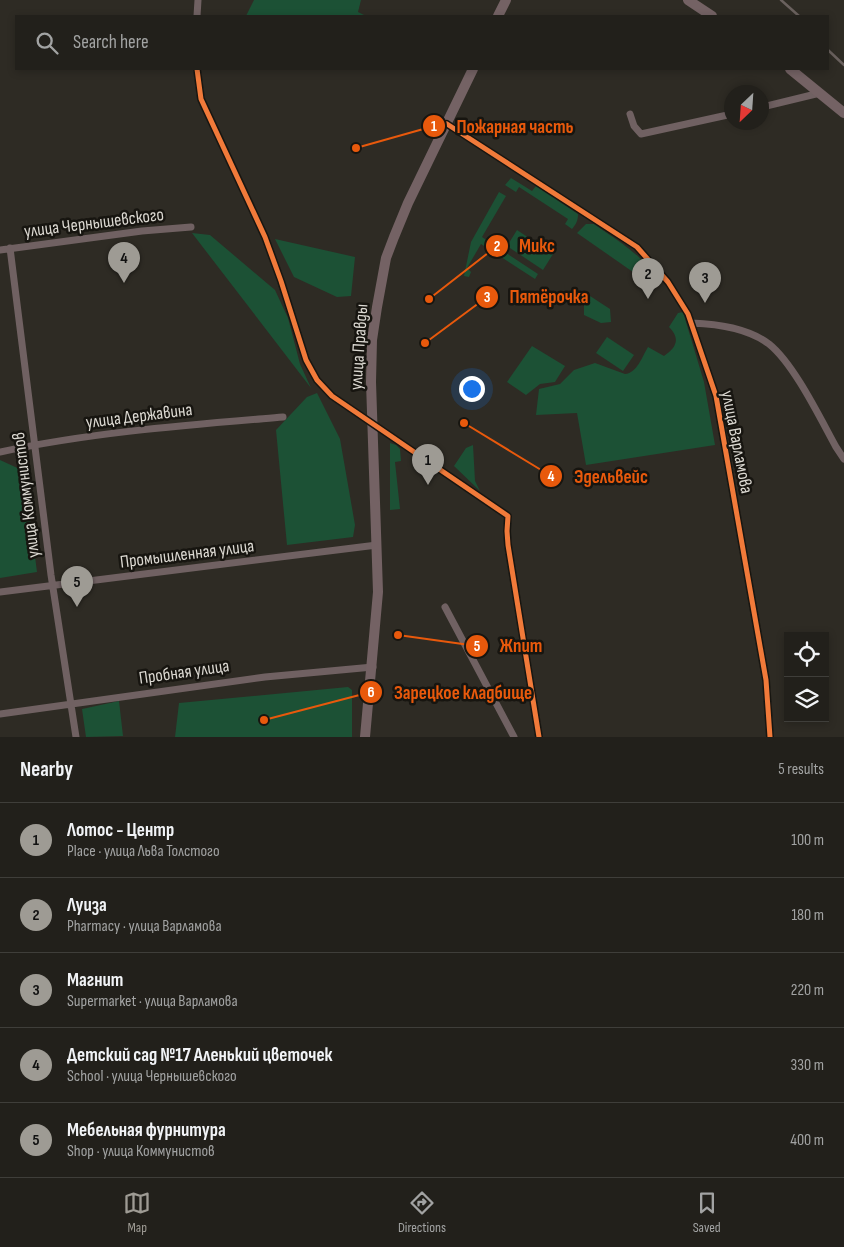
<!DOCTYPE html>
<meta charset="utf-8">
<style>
:root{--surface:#22201b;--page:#2e2d28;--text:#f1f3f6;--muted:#a2a3a3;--line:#3f3e3a;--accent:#9e9b94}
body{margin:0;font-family:"Sofia Sans Condensed",sans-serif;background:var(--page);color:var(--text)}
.controls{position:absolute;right:15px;bottom:15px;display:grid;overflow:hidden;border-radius:0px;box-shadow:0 2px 8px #0003}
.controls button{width:45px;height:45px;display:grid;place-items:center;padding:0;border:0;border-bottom:1px solid var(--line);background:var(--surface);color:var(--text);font:25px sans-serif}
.compass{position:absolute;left:724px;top:85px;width:45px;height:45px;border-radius:50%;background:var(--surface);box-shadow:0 2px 8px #0003;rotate:205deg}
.you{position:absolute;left:471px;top:388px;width:18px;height:18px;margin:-12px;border:4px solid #fff;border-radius:50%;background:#1a73e8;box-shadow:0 0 0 8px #1a73e833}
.badge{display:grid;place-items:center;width:32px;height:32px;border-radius:50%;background:var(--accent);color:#111;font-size:16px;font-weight:700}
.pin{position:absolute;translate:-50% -41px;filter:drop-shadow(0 1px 2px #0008)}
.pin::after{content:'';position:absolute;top:26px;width:18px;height:15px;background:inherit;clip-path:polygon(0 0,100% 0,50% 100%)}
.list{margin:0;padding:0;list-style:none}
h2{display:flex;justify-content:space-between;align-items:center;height:65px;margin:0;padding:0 20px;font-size:21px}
h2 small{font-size:16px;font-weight:400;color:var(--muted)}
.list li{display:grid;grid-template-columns:32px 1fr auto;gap:15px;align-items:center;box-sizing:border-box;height:75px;padding:0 20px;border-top:1px solid var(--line)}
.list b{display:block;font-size:19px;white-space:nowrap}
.list p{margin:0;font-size:16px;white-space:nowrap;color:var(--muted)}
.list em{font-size:16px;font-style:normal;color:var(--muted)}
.icon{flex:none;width:28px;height:28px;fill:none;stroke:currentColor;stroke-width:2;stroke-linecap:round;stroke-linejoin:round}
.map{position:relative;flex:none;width:844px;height:737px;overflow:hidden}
.search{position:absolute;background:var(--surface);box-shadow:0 2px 8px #0003;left:15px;right:15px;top:15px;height:55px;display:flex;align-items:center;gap:12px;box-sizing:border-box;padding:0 18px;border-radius:0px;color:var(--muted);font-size:19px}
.sheet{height:440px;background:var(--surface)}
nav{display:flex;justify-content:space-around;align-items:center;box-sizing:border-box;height:70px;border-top:1px solid var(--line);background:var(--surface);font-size:14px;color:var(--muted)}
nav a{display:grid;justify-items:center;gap:2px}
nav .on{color:var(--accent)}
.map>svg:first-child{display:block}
</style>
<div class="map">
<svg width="844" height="737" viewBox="0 0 844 737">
<rect width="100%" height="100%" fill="#2e2b24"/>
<path fill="#1c5135" d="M 254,0 L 361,0 L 358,12 L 366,16 L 246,16 Z
M 511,178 L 532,191 L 536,186 L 578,214 C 578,221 576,224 572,229 L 565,224 L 568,219 L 519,187 L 516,192 L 505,185 Z
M 499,192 L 506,196 L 482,237 L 538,274 L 535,279 L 481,244 L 467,268 L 471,272 L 469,277 L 464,276 L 471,242 Z
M 586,224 L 594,224 C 605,232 645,257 648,269 C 649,273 646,276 643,279 L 577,233 Z
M 517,230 L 553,254 L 543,270 L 507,246 Z
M 192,233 L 210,235 L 275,290 L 288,318 L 300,364 L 311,388 Z
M 275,239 L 355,257 L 351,296 L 337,297 L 294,277 Z
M 590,296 L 610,309 L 611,322 L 601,323 L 584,315 L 584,305 Z
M 683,312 L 704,382 L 715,445 L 586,465 L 577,413 L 536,415 L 539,389 L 560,384 L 574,370 L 595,363 L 625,374 C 637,373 642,357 648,347 L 664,356 C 676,348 681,339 669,327 L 678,313 Z
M 607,337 L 634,355 L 623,371 L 596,353 Z
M 532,346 L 565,366 L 555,382 L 540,384 L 526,395 L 507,382 Z
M 317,393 L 340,439 L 355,525 L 353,537 L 287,545 L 276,430 L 307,397 Z
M 390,443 L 396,445 L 400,449 L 401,461 L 395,462 L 400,509 L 390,510 Z
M 473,445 L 475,481 L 480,491 L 454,466 L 466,448 Z
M 0,460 L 24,471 L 37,572 L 0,578 Z
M 348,687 L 352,690 L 352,737 L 175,737 L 179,703 Z
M 119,701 L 123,736 L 86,737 L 82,709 Z"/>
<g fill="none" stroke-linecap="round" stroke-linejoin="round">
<path stroke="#706162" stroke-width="7" d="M 197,16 L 198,0
M 197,69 L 201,99 L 265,237 L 281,281 L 306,360 L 317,380 L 332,396 L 508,516 L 507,531 L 508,545 L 539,737
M 762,107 L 820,93
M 630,114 L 634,126 L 641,134 L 732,114
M 447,124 L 637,247 L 668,282 L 688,314 L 716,396 L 766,680 L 770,737
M 10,248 L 51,575 L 76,737
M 0,250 L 142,231 L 191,227
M 692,323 C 718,324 748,328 769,344 C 794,364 820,418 836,447 L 844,459
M 0,452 C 93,432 188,425 283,417
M 0,592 L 377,545
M 445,607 L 514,737
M 0,714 L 265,677 L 373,667"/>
<path stroke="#746264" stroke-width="10" d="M 688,0 L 712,16
M 498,16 L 506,0
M 790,69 L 844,113
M 365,737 L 378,592 L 371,382 L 372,340 L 377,307 L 386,258 L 394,237 L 408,203 L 473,69"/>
<path stroke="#6a615e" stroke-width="2.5" d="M 781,0 L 799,16
M 828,50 L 844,65"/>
<defs>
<path id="cycleway" d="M 197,69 L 201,99 L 265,237 L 281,281 L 306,360 L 317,380 L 332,396 L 508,516 L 507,531 L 508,545 L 539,737
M 447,124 L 637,247 L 668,282 L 688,314 L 716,396 L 766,680 L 770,737"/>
</defs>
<use href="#cycleway" stroke="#171510" stroke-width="8"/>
<use href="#cycleway" stroke="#f17a3a" stroke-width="5"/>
</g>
<g text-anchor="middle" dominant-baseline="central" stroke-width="5" stroke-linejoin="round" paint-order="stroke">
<g font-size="18" fill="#dbd8d1" stroke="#171510">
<text transform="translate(94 223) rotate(-7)">улица Чернышевского</text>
<text transform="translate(359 347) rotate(-86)">улица Правды</text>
<text transform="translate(139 416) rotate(-7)">улица Державина</text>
<text transform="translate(737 442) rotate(79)">улица Варламова</text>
<text transform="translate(26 495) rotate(-97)">улица Коммунистов</text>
<text transform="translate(187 554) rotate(-7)">Промышленная улица</text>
<text transform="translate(184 672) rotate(-8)">Пробная улица</text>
</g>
</g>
<path fill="none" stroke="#e8590c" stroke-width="2" d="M356 148L434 126M429 299L497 246M425 343L487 297M464 423L551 476M398 635L477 646M264 720L371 692"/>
<g fill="#e8590c" stroke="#171510" stroke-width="2">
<circle cx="356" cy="148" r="5"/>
<circle cx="429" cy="299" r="5"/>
<circle cx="425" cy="343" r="5"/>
<circle cx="464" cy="423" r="5"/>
<circle cx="398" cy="635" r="5"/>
<circle cx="264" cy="720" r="5"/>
<circle cx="434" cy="126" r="12"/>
<circle cx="497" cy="246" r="12"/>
<circle cx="487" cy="297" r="12"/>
<circle cx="551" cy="476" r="12"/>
<circle cx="477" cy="646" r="12"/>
<circle cx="371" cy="692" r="12"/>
</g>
<g font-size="15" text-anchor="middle" font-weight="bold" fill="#fff">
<text x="434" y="131">1</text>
<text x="497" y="251">2</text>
<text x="487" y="302">3</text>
<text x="551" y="481">4</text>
<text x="477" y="651">5</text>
<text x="371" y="697">6</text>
</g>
<g font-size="19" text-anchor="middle" font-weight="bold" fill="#e8590c" stroke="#171510" stroke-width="5" stroke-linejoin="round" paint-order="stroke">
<text x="515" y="133">Пожарная часть</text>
<text x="537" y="252">Микс</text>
<text x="549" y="303">Пятёрочка</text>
<text x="611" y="483">Эдельвейс</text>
<text x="521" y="652">Жпит</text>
<text x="463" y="699">Зарецкое кладбище</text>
</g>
</svg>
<div class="controls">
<button><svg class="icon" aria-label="locate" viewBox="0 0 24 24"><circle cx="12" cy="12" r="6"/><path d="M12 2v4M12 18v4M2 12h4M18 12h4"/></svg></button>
<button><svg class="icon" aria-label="layers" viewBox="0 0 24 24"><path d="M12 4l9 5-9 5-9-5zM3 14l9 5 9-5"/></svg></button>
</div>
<svg class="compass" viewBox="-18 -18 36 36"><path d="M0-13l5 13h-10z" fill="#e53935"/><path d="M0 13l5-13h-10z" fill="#a2a3a3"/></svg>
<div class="you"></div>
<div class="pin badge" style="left:428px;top:485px">1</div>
<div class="pin badge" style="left:648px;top:299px">2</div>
<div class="pin badge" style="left:705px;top:303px">3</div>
<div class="pin badge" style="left:124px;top:283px">4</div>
<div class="pin badge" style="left:77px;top:607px">5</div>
<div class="search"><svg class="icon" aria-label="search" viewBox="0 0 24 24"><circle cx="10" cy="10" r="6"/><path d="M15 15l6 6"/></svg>Search here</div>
</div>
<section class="sheet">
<h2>Nearby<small>5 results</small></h2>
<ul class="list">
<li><span class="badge">1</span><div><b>Лотос - Центр</b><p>Place · улица Льва Толстого</p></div><em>100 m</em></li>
<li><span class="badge">2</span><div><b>Луиза</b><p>Pharmacy · улица Варламова</p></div><em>180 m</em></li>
<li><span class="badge">3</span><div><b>Магнит</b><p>Supermarket · улица Варламова</p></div><em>220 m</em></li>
<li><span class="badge">4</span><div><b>Детский сад №17 Аленький цветочек</b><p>School · улица Чернышевского</p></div><em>330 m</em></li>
<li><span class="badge">5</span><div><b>Мебельная фурнитура</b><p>Shop · улица Коммунистов</p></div><em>400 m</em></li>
</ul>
</section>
<nav>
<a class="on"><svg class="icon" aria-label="map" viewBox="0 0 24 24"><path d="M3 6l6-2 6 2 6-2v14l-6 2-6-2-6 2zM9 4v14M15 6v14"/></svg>Map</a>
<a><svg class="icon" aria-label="directions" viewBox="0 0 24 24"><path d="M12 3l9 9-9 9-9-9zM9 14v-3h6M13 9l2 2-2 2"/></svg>Directions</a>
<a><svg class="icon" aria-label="saved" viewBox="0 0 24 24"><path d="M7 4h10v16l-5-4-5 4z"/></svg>Saved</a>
</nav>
